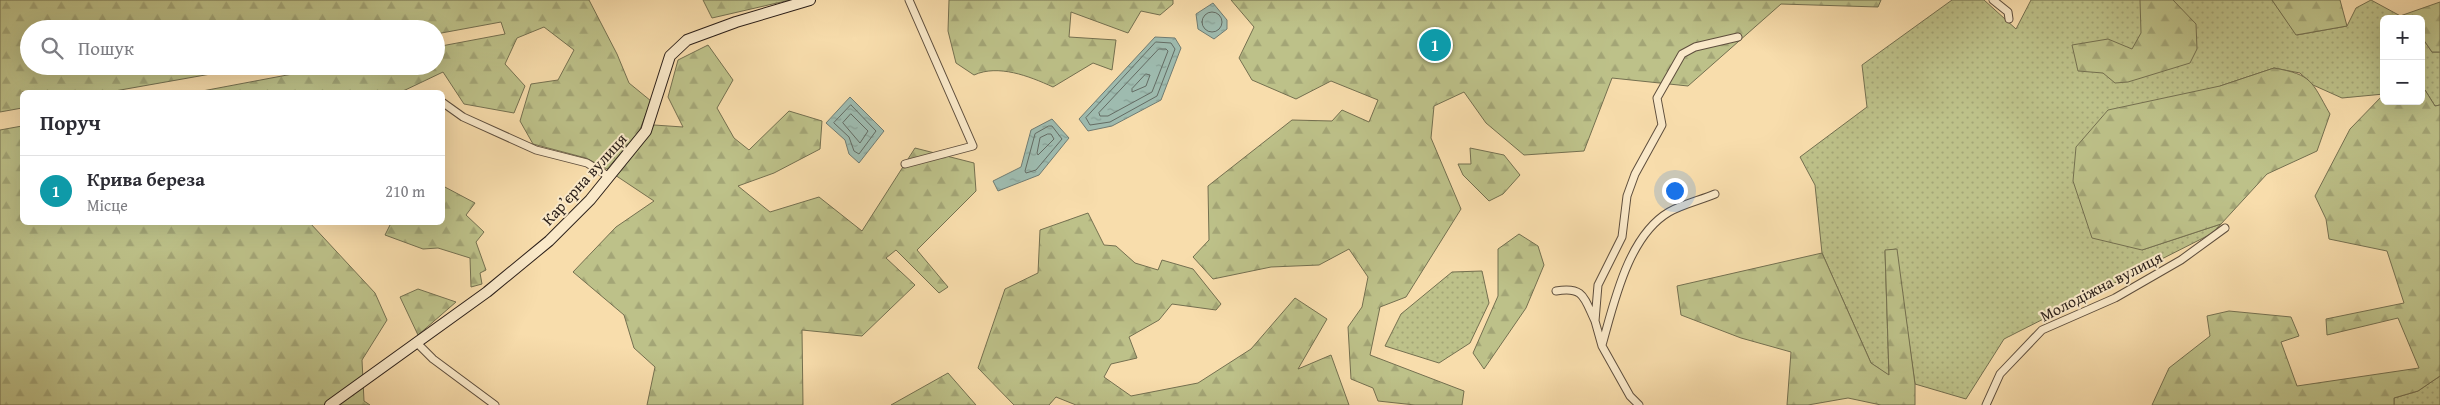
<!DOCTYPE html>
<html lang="uk">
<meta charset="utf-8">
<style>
:root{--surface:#fff;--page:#f2f2f3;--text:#2b2b33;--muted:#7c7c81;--line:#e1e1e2;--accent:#1a73e8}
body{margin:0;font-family:"Gentium Book Plus",serif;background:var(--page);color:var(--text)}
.controls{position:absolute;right:15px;top:15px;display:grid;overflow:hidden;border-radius:8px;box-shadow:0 5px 20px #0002}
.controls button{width:45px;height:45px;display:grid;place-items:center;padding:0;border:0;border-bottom:1px solid var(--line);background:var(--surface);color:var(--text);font:25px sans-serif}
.you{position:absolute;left:1674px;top:190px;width:18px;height:18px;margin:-12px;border:4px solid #fff;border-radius:50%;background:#1a73e8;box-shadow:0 0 0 8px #1a73e833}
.badge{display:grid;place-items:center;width:32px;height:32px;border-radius:50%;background:var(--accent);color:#fff;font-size:16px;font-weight:700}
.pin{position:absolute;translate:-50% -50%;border:2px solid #fff;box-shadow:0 1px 5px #0006}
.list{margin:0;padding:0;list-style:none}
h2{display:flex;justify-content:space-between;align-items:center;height:65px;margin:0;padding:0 20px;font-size:21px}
h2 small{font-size:16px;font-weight:400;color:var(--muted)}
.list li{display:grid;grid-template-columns:32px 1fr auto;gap:15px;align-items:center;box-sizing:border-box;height:70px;padding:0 20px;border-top:1px solid var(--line)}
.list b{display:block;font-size:19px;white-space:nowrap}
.list p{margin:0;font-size:16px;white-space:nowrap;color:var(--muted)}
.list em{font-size:16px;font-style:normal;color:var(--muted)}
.icon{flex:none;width:28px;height:28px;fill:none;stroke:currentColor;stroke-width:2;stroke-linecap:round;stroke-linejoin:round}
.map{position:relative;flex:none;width:2440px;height:405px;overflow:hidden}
.search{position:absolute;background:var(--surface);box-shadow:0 5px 20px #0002;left:20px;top:20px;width:425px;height:55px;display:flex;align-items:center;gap:12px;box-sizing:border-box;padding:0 18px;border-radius:28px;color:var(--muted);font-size:19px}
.panel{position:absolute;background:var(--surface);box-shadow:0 5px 20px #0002;left:20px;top:90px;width:425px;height:135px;border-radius:8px}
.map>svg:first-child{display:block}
</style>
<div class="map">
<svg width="2440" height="405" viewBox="0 0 2440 405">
<defs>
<pattern id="green-dots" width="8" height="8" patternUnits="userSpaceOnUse" patternTransform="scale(1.25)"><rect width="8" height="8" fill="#bdc189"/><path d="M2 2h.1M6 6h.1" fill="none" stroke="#a3a576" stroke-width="1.8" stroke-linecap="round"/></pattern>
<pattern id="forest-firs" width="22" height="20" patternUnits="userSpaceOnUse" patternTransform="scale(1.25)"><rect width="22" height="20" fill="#bdc189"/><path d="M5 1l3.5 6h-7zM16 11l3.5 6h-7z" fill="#a3a576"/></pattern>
<pattern id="water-ripples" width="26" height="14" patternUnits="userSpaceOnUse" patternTransform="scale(1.25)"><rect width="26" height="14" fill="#9ebbaf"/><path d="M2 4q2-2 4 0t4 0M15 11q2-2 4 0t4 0" fill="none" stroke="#88a096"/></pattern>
</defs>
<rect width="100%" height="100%" fill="#f8ddac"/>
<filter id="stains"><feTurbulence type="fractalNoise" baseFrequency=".004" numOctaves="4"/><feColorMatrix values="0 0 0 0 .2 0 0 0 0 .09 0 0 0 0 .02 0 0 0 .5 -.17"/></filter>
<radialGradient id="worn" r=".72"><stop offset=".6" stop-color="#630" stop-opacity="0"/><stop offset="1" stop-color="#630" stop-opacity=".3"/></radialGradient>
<path fill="url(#green-dots)" stroke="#747050" d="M 1952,0 L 1984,0 L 2016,29 L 2031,0 L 2272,0 L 2297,35 L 2347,26 L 2356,8 L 2371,0 L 2406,19 L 2384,19 L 2384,94 L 2342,98 L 2313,85 L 2300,73 L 2274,68 L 2220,86 L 2142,250 L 2221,224 L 2213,233 L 2004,339 L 1966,399 L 1915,384 L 1896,249 L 1885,251 L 1889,376 L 1871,363 L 1822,253 L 1815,185 L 1800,157 L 1867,107 L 1862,65 Z
M 2421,36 L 2432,52 L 2440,52 L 2440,105 L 2435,106 L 2425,90 L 2421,90 Z
M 1482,271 L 1489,303 L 1470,343 L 1439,363 L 1385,346 L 1401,314 L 1452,272 Z
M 2440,376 L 2440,405 L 2394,405 L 2394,398 L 2418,391 Z"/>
<path fill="url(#forest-firs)" stroke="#747050" d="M 0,0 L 589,0 L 617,54 L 629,83 L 651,101 L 639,132 L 607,169 L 586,158 L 533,144 L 520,121 L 531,84 L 558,80 L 574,50 L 544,27 L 517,38 L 505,64 L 525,86 L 514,113 L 464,104 L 443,72 L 401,92 L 197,92 L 335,66 L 436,66 L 436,47 L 505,34 L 501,22 L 436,34 L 436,29 L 29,29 L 29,66 L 256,66 L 109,92 L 22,92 L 22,108 L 0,112 Z
M 703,0 L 790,0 L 712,18 Z
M 949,0 L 1173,0 L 1173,4 L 1160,15 L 1141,11 L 1128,33 L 1071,12 L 1069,37 L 1116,40 L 1112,70 L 1093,63 L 1053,87 C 1029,76 998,64 974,75 L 956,63 L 948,31 Z
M 1231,0 L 1881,0 L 1878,7 L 1781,4 L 1688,86 L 1612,78 L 1584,151 L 1524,155 L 1486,123 L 1464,92 L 1434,106 L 1431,138 L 1461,209 L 1406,297 L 1380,307 L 1370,355 L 1464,391 L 1462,405 L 1415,405 L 1378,401 L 1373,388 L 1351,379 L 1348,327 L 1362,307 L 1368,277 L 1349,249 L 1319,265 L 1271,267 L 1213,279 L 1193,257 L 1209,240 L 1208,186 L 1292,120 L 1332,121 L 1342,110 L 1369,122 L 1378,100 L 1331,81 L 1296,99 L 1252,80 L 1239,58 L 1254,27 Z
M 2140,0 L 2173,0 L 2196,24 L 2197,49 L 2190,63 L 2128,82 L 2115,83 L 2103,73 L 2078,71 L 2072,45 L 2108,39 L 2132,49 L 2141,33 Z
M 2272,0 L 2340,0 L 2347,26 L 2296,35 Z
M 2440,2 L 2440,52 L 2432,52 L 2421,36 L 2421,19 L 2406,19 L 2400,16 Z
M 708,45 L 733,80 L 717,108 L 734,138 L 749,150 L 789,111 L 822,121 L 820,149 L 774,173 L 738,186 L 770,212 L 819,197 L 862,231 L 915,148 L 974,163 L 976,191 L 917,250 L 948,287 L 939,293 L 896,250 L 886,258 L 915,285 L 862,336 L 802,330 L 803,405 L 647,405 L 655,367 L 634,348 L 624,315 L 573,272 L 616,227 L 654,201 L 615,175 L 654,125 L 683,127 L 668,97 L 678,60 Z
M 2274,68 C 2313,75 2311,81 2330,114 L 2317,151 L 2267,174 L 2221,224 L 2142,250 L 2092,238 L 2073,181 L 2076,147 L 2108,110 L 2220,86 Z
M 2421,90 L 2425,90 L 2435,106 L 2440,105 L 2440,376 L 2418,391 L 2394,398 L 2394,405 L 2152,405 L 2169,368 L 2210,336 L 2207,316 L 2229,311 L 2291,317 L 2299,336 L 2281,342 L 2297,386 L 2419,368 L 2398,318 L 2327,335 L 2326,319 L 2404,303 L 2387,251 L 2329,239 L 2326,219 L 2315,196 L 2350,129 L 2384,94 L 2384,101 L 2421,101 Z
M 22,126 L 22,222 L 310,223 L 375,293 L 387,320 L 362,360 L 364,401 L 370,405 L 0,405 L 0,130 Z
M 1470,148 L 1504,155 L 1520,175 L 1503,194 L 1489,201 L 1463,175 L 1458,164 L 1471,164 Z
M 443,186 L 475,203 L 466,215 L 484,232 L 476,242 L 486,270 L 480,273 L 482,284 L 471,287 L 470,258 L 438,248 L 423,249 L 385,235 L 391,223 L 442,222 Z
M 1088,213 L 1104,245 L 1116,246 L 1135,263 L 1158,270 L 1162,260 L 1193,269 L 1221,304 L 1216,310 L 1172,304 L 1159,320 L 1129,337 L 1137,358 L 1111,364 L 1104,377 L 1131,396 L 1198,383 L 1251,349 L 1295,298 L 1327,319 L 1298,369 L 1331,355 L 1349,405 L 1076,405 L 1056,397 L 1049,405 L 1014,405 L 978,368 L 1005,289 L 1038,273 L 1040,230 Z
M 1519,234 L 1538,246 L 1544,265 L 1526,308 L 1484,369 L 1473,353 L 1498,296 L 1498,249 Z
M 1897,249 L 1915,384 L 1915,405 L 1881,405 L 1848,398 L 1808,405 L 1787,405 L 1791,352 L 1741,338 L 1681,315 L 1677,286 L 1822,253 L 1871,363 L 1889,375 L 1885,250 Z
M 418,289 L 456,302 L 418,335 L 400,297 Z
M 948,373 L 976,405 L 891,405 Z"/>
<path fill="url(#water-ripples)" stroke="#707c73" d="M 1213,3 L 1227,20 L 1227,29 L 1214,39 L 1198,29 L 1196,14 Z
M 1155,37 L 1175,38 L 1181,48 L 1161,100 L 1112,126 L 1088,131 L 1079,119 Z
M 850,97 L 884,131 L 859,163 L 849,154 L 845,140 L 826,123 Z
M 1052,119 L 1069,138 L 1039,175 L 998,191 L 993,181 L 1021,167 L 1031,130 Z"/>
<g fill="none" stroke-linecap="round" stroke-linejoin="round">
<path stroke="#646c64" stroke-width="1" d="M1202 22a10 10 0 1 1 20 0a10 10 0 1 1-20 0Z
M 1156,42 L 1171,43 L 1175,49 L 1157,96 L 1110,122 L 1090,125 L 1086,118 Z
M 1159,49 L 1166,49 L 1168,51 L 1152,92 L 1108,116 L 1100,116 L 1099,113 Z
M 1146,74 L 1150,75 L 1146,86 L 1132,92 L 1132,89 Z
M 851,105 L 876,131 L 859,154 L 854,151 L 849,137 L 834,123 Z
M 851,114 L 868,131 L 860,143 L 843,123 Z
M 1049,126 L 1052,126 L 1062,139 L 1036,170 L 1026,173 L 1025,171 L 1035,134 Z
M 1048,134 L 1051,134 L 1054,139 L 1038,155 L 1037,153 L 1040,138 Z"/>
<defs>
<path id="street" d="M 1993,0 L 2008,12 L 2009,19
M 442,102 L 463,117 L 536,150 L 587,163 L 608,176
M 905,164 L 973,146 L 909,0
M 1556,291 C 1584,286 1584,298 1595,321
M 416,342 L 433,359 L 495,405
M 1602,345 C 1614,303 1628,236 1669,212 C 1683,204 1701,200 1715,194
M 1639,405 L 1630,396 L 1602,346 L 1595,321 L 1598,285 L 1622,237 L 1627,196 L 1635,174 L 1662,125 L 1657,98 L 1682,54 L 1695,47 L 1738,37
M 1986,405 L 2000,374 L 2042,330 L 2115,298 L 2181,260 L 2225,228"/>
<path id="secondary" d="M 330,405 L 487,292 L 549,241 L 590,200 L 646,131 L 670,56 L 687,40 L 736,22 L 810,0"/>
</defs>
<use href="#street" stroke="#5e4e3d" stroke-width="9"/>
<use href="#secondary" stroke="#2a1e18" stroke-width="12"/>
<use href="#street" stroke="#fae9c9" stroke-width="7"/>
<use href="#secondary" stroke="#fae9c9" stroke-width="10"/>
</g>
<g text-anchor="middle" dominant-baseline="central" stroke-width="4" stroke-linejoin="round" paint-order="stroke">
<g font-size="16" fill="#2a1e18" stroke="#fae9c9">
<text transform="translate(584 179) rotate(-48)">Карʼєрна вулиця</text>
<text transform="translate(2101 286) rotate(-27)">Молодіжна вулиця</text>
</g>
</g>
<rect width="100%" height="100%" filter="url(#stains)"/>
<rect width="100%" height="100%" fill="url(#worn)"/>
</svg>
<div class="controls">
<button>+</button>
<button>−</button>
</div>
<div class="you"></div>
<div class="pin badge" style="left:1435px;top:45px;background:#0f9aa8">1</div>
<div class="search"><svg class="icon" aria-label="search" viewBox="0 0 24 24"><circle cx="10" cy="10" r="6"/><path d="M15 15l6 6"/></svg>Пошук</div>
<section class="panel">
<h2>Поруч<small></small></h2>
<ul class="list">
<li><span class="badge" style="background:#0f9aa8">1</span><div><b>Крива береза</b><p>Місце</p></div><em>210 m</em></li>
</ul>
</section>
</div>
